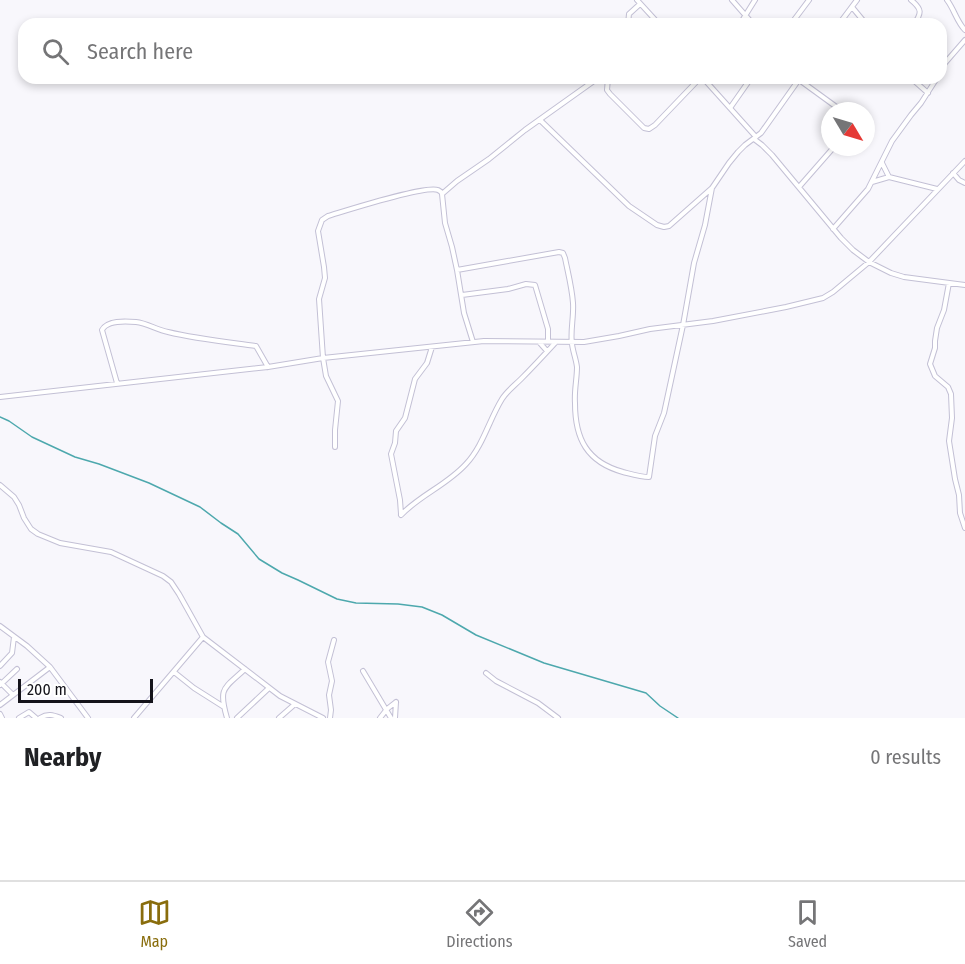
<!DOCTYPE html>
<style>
:root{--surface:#fff;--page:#f6f6f6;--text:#202124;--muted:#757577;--line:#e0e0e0;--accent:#896d0d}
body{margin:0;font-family:"Fira Sans Condensed",sans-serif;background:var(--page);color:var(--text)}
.compass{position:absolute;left:821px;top:102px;width:54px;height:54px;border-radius:50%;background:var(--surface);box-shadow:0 3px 9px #0003;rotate:128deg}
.scale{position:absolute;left:18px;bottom:15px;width:135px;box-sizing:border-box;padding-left:6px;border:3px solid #15141b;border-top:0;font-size:16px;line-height:21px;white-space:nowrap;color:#15141b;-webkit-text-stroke:4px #fff;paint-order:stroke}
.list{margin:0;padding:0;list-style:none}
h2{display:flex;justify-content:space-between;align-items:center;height:78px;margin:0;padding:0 24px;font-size:26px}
h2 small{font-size:20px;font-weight:400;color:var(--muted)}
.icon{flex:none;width:33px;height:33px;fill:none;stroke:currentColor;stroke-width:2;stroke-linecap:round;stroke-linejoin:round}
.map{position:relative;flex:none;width:965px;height:718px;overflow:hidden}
.search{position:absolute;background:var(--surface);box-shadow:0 3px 9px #0003;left:18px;right:18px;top:18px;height:66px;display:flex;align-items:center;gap:15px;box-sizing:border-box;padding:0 21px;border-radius:18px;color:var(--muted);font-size:22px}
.sheet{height:162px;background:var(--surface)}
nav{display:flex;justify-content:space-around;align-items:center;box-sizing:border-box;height:84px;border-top:2px solid var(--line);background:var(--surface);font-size:16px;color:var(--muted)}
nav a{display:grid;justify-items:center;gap:3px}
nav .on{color:var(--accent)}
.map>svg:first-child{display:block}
</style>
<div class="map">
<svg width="965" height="718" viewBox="0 0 965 718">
<rect width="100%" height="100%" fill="#f8f7fc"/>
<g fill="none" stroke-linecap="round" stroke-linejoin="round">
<path stroke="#4da8ad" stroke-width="1.5" d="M 0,417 L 9,421 L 32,437 L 75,457 L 99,464 L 149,483 L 200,507 L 221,523 L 238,534 L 259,559 L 282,573 L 298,580 L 337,599 L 356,603 L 398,604 L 422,607 L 442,615 L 476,635 L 544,663 L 646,693 L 660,706 L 678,718"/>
<defs>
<path id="street" d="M 637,0 L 659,24
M 732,0 L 753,24
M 911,0 C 922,9 922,13 914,24
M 947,0 C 954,9 957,22 965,30
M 852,7 L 866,24
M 628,24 L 629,14 L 640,4
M 740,24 L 755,0
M 791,24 L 809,0
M 839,24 L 857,0
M 941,71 L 945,63 L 965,40
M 608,78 L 607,90 L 610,94 L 644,128 L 649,129 L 655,125 L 700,78
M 703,78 L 756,137
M 911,78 L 928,93
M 798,79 L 842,111
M 730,108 L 751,78
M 540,120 L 629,206 L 657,225 L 664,227 L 669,226 L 712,188 L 729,163 L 738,152 L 745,145 L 761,133 L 800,78
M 754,139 L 762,145 L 772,155 L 841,238 L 853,250 L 869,262 L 891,273 L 904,277 L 965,285
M 882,163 L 889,177
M 953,173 L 959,180 L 965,183
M 872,182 L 889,177 L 937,189
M 799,187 L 834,147
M 833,229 L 868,189 L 892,141 L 911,115 L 921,103 L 937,78
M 457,270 L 559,252 L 563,253 L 565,258 C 568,273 572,288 573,303 C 574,316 570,332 572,344 C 573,352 576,359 577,367 C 577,379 574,391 575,403 C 575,439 587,462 623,472 C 631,474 641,477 649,477 L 655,436 L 664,413 L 683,325 L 694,263 L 705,225 L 712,188
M 949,283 L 944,310 L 937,328 L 935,341 L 935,348 L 930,364 L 935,376 L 948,387 L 951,394 L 952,418 L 949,441 L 955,479 L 959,495 L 960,513 L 965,528
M 462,295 L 508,289 L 526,284 L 535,285 L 548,329 L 548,341
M 473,342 L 464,313 L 457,270 L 452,247 L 445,223 L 442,194 L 457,181 L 489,159 L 525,130 L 598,78
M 539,342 L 547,351
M 117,383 L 102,330 C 107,320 125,321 136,322 C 147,323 157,330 168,332 C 197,339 227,342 256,346 L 268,367
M 0,397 L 268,367 L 323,358 L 484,341 L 584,342 L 619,336 L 650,329 L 713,321 L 786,307 L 823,298 L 833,292 L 869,262 L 965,161
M 335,447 L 335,430 L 338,401 L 326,376 L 323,358 L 319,299 L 325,278 L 324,267 L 318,231 L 322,220 L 328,216 C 345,211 425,185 438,190 C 440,191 441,192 442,193
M 0,485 L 14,497 L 19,505 L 24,518 L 31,529 L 38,534 L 60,543 L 111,552 L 163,576 L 171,582 L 179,594 L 203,637 L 280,696 L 323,718
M 401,514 L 400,500 L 391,454 L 395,443 L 396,431 L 405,418 L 415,379 L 427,363 L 432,347
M 401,515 C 420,495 447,485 466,464 C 483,446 489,420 502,399 C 507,391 514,386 521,379 C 533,367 545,354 556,342
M 0,626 L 27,646 L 50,667 L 88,718
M 0,666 L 12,653 L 14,637
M 363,671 L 391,718
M 174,672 L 194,688 L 224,707
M 486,673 L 496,681 L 538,703 L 558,718
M 0,682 L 13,695
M 0,685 L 17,669
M 0,705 L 50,667
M 0,714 L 2,718
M 19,718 L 29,712 L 36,718
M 40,718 C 48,713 53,715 61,718
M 134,718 L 203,637
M 227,718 C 218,687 224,689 245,669
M 237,718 L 269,688
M 279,718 L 295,704
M 330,718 L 331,710 L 329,695 L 332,681 L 328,662 L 334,640
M 380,718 L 387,709 L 396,702
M 395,718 L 396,702"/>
</defs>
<use href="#street" stroke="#c3c0d5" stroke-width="6"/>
<use href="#street" stroke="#fff" stroke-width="4"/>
</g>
</svg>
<svg class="compass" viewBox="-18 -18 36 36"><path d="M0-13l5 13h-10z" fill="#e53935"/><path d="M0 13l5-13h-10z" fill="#757577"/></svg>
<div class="scale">200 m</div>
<div class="search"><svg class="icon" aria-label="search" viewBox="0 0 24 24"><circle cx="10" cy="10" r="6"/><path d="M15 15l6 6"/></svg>Search here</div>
</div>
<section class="sheet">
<h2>Nearby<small>0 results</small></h2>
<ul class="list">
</ul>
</section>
<nav>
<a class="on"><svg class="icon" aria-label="map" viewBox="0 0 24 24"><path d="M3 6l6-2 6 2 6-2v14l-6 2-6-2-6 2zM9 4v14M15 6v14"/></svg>Map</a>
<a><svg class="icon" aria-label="directions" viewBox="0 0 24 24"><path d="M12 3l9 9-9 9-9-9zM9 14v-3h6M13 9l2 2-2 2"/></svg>Directions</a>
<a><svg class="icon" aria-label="saved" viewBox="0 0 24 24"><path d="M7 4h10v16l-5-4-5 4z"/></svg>Saved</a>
</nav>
